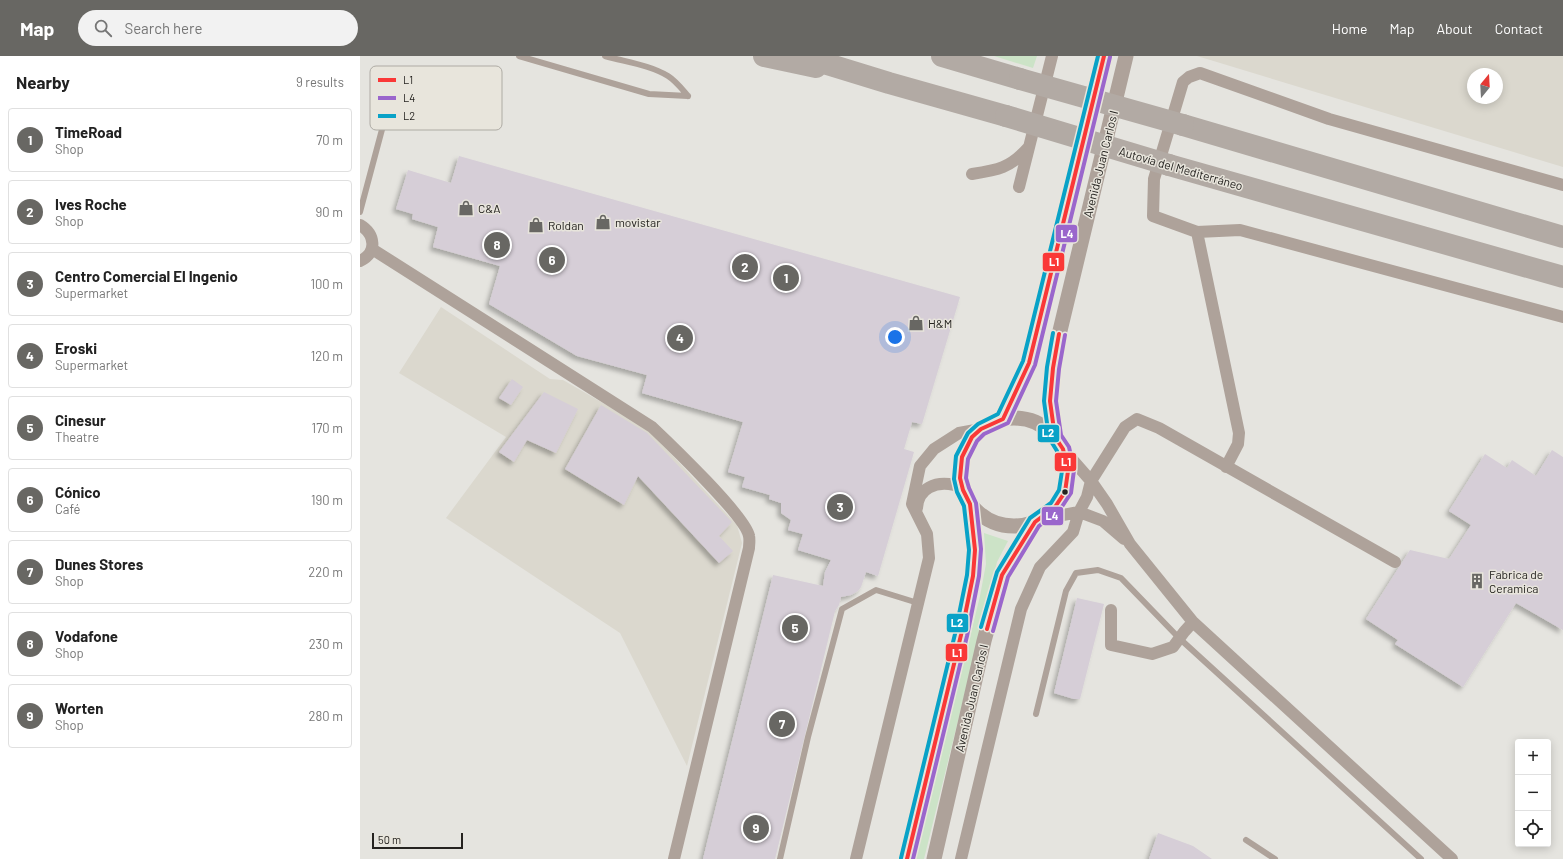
<!DOCTYPE html>
<meta charset="utf-8">
<style>
:root{--surface:#fff;--page:#f2f2f2;--text:#222;--muted:#767676;--line:#e0e0e0;--accent:#686763}
body{margin:0;font-family:Barlow,sans-serif;background:var(--page);color:var(--text)}
.controls{position:absolute;right:12px;bottom:12px;display:grid;overflow:hidden;border-radius:4px;box-shadow:0 2px 10px #0003}
.controls button{width:36px;height:36px;display:grid;place-items:center;padding:0;border:0;border-bottom:1px solid var(--line);background:var(--surface);color:var(--text);font:20px sans-serif}
.compass{position:absolute;left:1107px;top:12px;width:36px;height:36px;border-radius:50%;background:var(--surface);box-shadow:0 2px 10px #0003;rotate:18deg}
.scale{position:absolute;left:12px;bottom:10px;width:91px;box-sizing:border-box;padding-left:4px;border:2px solid #252320;border-top:0;font-size:11px;line-height:14px;white-space:nowrap;color:#252320;-webkit-text-stroke:3px #e8e5dc;paint-order:stroke}
.you{position:absolute;left:535px;top:281px;width:14px;height:14px;margin:-10px;border:3px solid #fff;border-radius:50%;background:#1a73e8;box-shadow:0 0 0 6px #1a73e833}
.badge{display:grid;place-items:center;width:26px;height:26px;border-radius:50%;background:var(--accent);color:#fff;font-size:13px;font-weight:700}
.pin{position:absolute;translate:-50% -50%;border:2px solid #fff;box-shadow:0 1px 4px #0006}
.list{margin:0;padding:0;list-style:none}
h2{display:flex;justify-content:space-between;align-items:center;height:52px;margin:0;padding:0 16px;font-size:17px}
h2 small{font-size:13px;font-weight:400;color:var(--muted)}
.list li{display:grid;grid-template-columns:26px 1fr auto;gap:12px;align-items:center;box-sizing:border-box;height:64px;margin:0 8px 8px;padding:0 8px;border:1px solid var(--line);border-radius:4px}
.list b{display:block;font-size:15px;white-space:nowrap}
.list p{margin:0;font-size:13px;white-space:nowrap;color:var(--muted)}
.list em{font-size:13px;font-style:normal;color:var(--muted)}
.icon{flex:none;width:22px;height:22px;fill:none;stroke:currentColor;stroke-width:2;stroke-linecap:round;stroke-linejoin:round}
.map{position:relative;flex:none;width:1203px;height:803px;overflow:hidden}
header{display:flex;align-items:center;gap:24px;box-sizing:border-box;height:56px;padding:0 20px;background:var(--accent);color:#fff}
header strong{font-size:19px}
nav{display:flex;gap:22px;margin-inline-start:auto;font-size:14px}
.search{width:280px;height:36px;background:var(--page);display:flex;align-items:center;gap:10px;box-sizing:border-box;padding:0 14px;border-radius:22px;color:var(--muted);font-size:15px}
main{display:flex}
aside{flex:1;background:var(--surface)}
.map>svg:first-child{display:block}
</style>
<header>
<strong>Map</strong>
<div class="search"><svg class="icon" aria-label="search" viewBox="0 0 24 24"><circle cx="10" cy="10" r="6"/><path d="M15 15l6 6"/></svg>Search here</div>
<nav><a>Home</a><a>Map</a><a>About</a><a>Contact</a></nav>
</header>
<main>
<aside>
<h2>Nearby<small>9 results</small></h2>
<ul class="list">
<li><span class="badge">1</span><div><b>TimeRoad</b><p>Shop</p></div><em>70 m</em></li>
<li><span class="badge">2</span><div><b>Ives Roche</b><p>Shop</p></div><em>90 m</em></li>
<li><span class="badge">3</span><div><b>Centro Comercial El Ingenio</b><p>Supermarket</p></div><em>100 m</em></li>
<li><span class="badge">4</span><div><b>Eroski</b><p>Supermarket</p></div><em>120 m</em></li>
<li><span class="badge">5</span><div><b>Cinesur</b><p>Theatre</p></div><em>170 m</em></li>
<li><span class="badge">6</span><div><b>Cónico</b><p>Café</p></div><em>190 m</em></li>
<li><span class="badge">7</span><div><b>Dunes Stores</b><p>Shop</p></div><em>220 m</em></li>
<li><span class="badge">8</span><div><b>Vodafone</b><p>Shop</p></div><em>230 m</em></li>
<li><span class="badge">9</span><div><b>Worten</b><p>Shop</p></div><em>280 m</em></li>
</ul>
</aside>
<div class="map">
<svg width="1203" height="803" viewBox="0 0 1203 803">
<defs>
<filter id="shadow"><feDropShadow dx="-3.5" dy="3.5" stdDeviation="2" flood-color="#0004"/></filter>
</defs>
<rect width="100%" height="100%" fill="#e5e4df"/>
<path fill="#dbd8ce" fill-rule="evenodd" d="M 837,0 L 1203,0 L 1203,111 ZM 1113,18 L 1137,18 L 1137,42 L 1113,42 Z
M 81,251 L 190,323 L 203,324 L 288,373 L 377,469 L 382,487 L 327,710 L 260,577 L 86,462 L 146,381 L 39,317 Z"/>
<path fill="#cce3c7" d="M 634,0 L 677,0 L 673,12 Z
M 624,477 L 648,485 L 637,506 L 564,803 L 556,803 L 620,540 L 626,508 Z"/>
<path fill="#d6ced7" filter="url(#shadow)" d="M 99,100 L 600,241 L 562,368 L 552,366 L 544,393 L 554,396 L 518,520 L 506,516 L 501,531 L 498,535 L 491,539 L 481,541 L 479,549 L 475,555 L 415,803 L 343,803 L 413,519 L 463,530 L 465,516 L 471,504 L 438,494 L 443,478 L 428,474 L 431,464 L 421,457 L 421,447 L 409,443 L 410,439 L 382,431 L 385,421 L 368,416 L 383,366 L 282,337 L 287,319 L 217,300 L 129,248 L 140,210 L 73,191 L 78,171 L 52,163 L 53,158 L 36,153 L 48,114 L 91,127 Z
M 152,323 L 163,331 L 151,349 L 139,342 Z
M 184,336 L 218,353 L 196,397 L 167,384 L 154,406 L 139,396 Z
M 241,349 L 287,377 L 372,466 L 359,480 L 373,495 L 359,507 L 278,420 L 264,449 L 205,413 Z
M 1192,394 L 1203,401 L 1203,574 L 1156,547 L 1103,631 L 1035,588 L 1038,584 L 1006,563 L 1050,494 L 1089,503 L 1111,469 L 1089,455 L 1125,398 L 1147,412 L 1152,404 L 1176,420 Z
M 717,542 L 744,548 L 720,643 L 714,643 L 694,637 Z
M 798,777 L 833,790 L 852,803 L 789,803 Z"/>
<g fill="none" stroke-linecap="round" stroke-linejoin="round">
<path stroke="#aea29a" stroke-width="6" d="M 159,0 L 289,38 L 328,40
M 245,0 C 266,6 290,9 308,20 C 316,25 322,33 328,40
M 0,156 L 28,51
M 676,658 L 706,535 L 716,517 L 738,514 L 761,522 L 819,582 L 1061,803
M 886,784 L 915,803
M 420,803 L 448,681 L 482,553 L 516,534 L 558,547"/>
<path stroke="#aea29a" stroke-width="12" d="M 612,118 C 638,114 650,112 668,92
M 659,131 L 692,0
M 0,169 C 15,178 18,197 0,205
M 837,176 L 880,174 L 1203,261
M 12,193 L 292,371 C 310,388 386,461 389,480 C 390,484 389,489 389,492 L 314,803
M 866,411 L 878,388 L 879,377 L 837,176 L 793,160 L 794,123 L 823,26 L 829,21 L 840,17 L 969,63 L 1203,129
M 557,452 C 558,432 576,425 594,429
M 681,463 L 719,456 L 743,465 L 764,483
M 1035,506 L 799,372 L 777,363 L 765,371 L 731,425 L 747,448 L 770,488 L 833,566 L 1092,803
M 751,554 L 751,589 L 792,598 L 813,591 L 824,576 L 833,566
M 496,803 L 569,502 L 567,478 L 552,448 L 560,410 L 574,393 L 599,377 L 621,373
M 601,803 L 661,553 L 680,511 L 713,476 L 719,456 L 727,441 L 731,425 L 703,393"/>
<path stroke="#aea29a" stroke-width="15" d="M600 416a54 54 0 1 1 108 0a54 54 0 1 1-108 0Z
M 643,363 L 669,307 L 744,0
M 695,381 L 690,345 L 693,312 L 698,283 L 766,0
M 547,803 L 601,579 L 613,520 L 615,494 L 610,448
M 574,803 L 624,585 L 642,519 L 675,466"/>
<path stroke="#b2aaa4" stroke-width="22" d="M 404,0 L 456,11
M 441,0 L 529,27 L 646,60
M 582,0 L 660,23
M 823,69 L 1203,181
M 809,109 L 1203,221"/>
<path stroke="#b2aaa4" stroke-width="22" d="M 660,23 L 823,69
M 646,60 L 809,109"/>
<defs>
<path id="bus-1" d="M 627,573 L 642,519 L 675,466 L 695,451 L 705,436 L 708,415 L 703,393 L 695,381 L 690,345 L 693,312 L 699,278
M 547,803 L 601,579 L 613,520 L 615,494 L 610,448 L 603,434 L 600,422 L 602,401 L 612,381 L 621,373 L 643,363 L 669,307 L 744,0"/>
<path id="bus-2" d="M 633,575 L 648,521 L 679,470 L 699,455 L 711,437 L 714,414 L 709,391 L 701,379 L 696,345 L 699,313 L 705,279
M 553,803 L 607,580 L 619,520 L 621,493 L 616,447 L 609,432 L 606,422 L 608,403 L 617,385 L 624,378 L 648,367 L 675,309 L 750,1"/>
<path id="bus-3" d="M 621,571 L 637,516 L 670,462 L 691,447 L 699,434 L 702,415 L 697,395 L 689,382 L 684,345 L 687,311 L 693,277
M 541,802 L 595,578 L 607,519 L 609,494 L 604,450 L 597,436 L 594,423 L 596,400 L 608,377 L 618,368 L 638,358 L 663,305 L 738,0"/>
</defs>
<use href="#bus-1" stroke="#e8e5dc" stroke-width="7"/>
<use href="#bus-2" stroke="#e8e5dc" stroke-width="7"/>
<use href="#bus-3" stroke="#e8e5dc" stroke-width="7"/>
<use href="#bus-1" stroke="#fa3837" stroke-width="4"/>
<use href="#bus-2" stroke="#9a66cc" stroke-width="4"/>
<use href="#bus-3" stroke="#09a2c7" stroke-width="4"/>
</g>
<defs>
<symbol id="shop-bare" viewBox="-9 -9 18 18"><path d="M-5-2.5h2.3a2.7 3.5 0 0 1 5.4 0H5L5.5 6h-11ZM-1.5-2.5h3a1.5 2.3 0 0 0-3 0Z" fill="#686763" stroke="#e8e5dc" stroke-width="2.5" paint-order="stroke"/></symbol>
<symbol id="building-bare" viewBox="-9 -9 18 18"><path d="M-4-6H4V6H1V3H-1V6H-4ZM-2.5-4.3h1.7v1.8h-1.7ZM.8-4.3h1.7v1.8H.8ZM-2.5-1h1.7V.8h-1.7ZM.8-1h1.7V.8H.8Z" fill="#686763" stroke="#e8e5dc" stroke-width="2.5" paint-order="stroke"/></symbol>
</defs>
<g fill-rule="evenodd">
<use href="#shop-bare" x="95" y="141" width="22" height="22"/>
<use href="#shop-bare" x="232" y="155" width="22" height="22"/>
<use href="#shop-bare" x="165" y="158" width="22" height="22"/>
<use href="#shop-bare" x="545" y="256" width="22" height="22"/>
<use href="#building-bare" x="1106" y="514" width="22" height="22"/>
</g>
<circle fill="#252320" stroke="#e8e5dc" stroke-width="1.5" cx="705" cy="436" r="3.5"/>
<g text-anchor="middle" dominant-baseline="central" stroke-width="3" stroke-linejoin="round" paint-order="stroke">
<g font-size="12" fill="#252320" stroke="#e8e5dc">
<text transform="translate(740 108) rotate(-76)">Avenida Juan Carlos I</text>
<text transform="translate(821 112) rotate(16)">Autovía del Mediterráneo</text>
<text transform="translate(611 642) rotate(-77)">Avenida Juan Carlos I</text>
</g>
<g font-size="12" fill="#252320" stroke="#e8e5dc" text-anchor="start">
<text x="118" y="152">C&amp;A</text>
<text x="255" y="166">movistar</text>
<text x="188" y="169">Roldan</text>
<text x="568" y="267">H&amp;M</text>
<text x="1129" y="518">Fabrica de<tspan x="1129" dy="14">Ceramica</tspan></text>
</g>
</g>
<rect x="10" y="10" width="132" height="64" rx="6" fill="#e8e5dc" stroke="#aeaba4" stroke-width="1"/>
<rect x="18" y="22" width="18" height="4" fill="#fa3837"/>
<rect x="18" y="40" width="18" height="4" fill="#9a66cc"/>
<rect x="18" y="58" width="18" height="4" fill="#09a2c7"/>
<g font-size="11" fill="#252320">
<text x="43" y="28">L1</text>
<text x="43" y="46">L4</text>
<text x="43" y="64">L2</text>
</g>
<g stroke="#e8e5dc" stroke-width="1.5">
<rect x="695" y="168" width="23" height="19" rx="4" fill="#9a66cc"/>
<rect x="682" y="196" width="23" height="20" rx="4" fill="#fa3837"/>
<rect x="677" y="368" width="23" height="19" rx="4" fill="#09a2c7"/>
<rect x="694" y="396" width="23" height="20" rx="4" fill="#fa3837"/>
<rect x="681" y="450" width="23" height="20" rx="4" fill="#9a66cc"/>
<rect x="586" y="557" width="23" height="20" rx="4" fill="#09a2c7"/>
<rect x="585" y="587" width="23" height="19" rx="4" fill="#fa3837"/>
</g>
<g font-size="11" text-anchor="middle" font-weight="bold" fill="#fff">
<text x="707" y="182">L4</text>
<text x="694" y="210">L1</text>
<text x="688" y="381">L2</text>
<text x="706" y="410">L1</text>
<text x="692" y="464">L4</text>
<text x="597" y="571">L2</text>
<text x="597" y="601">L1</text>
</g>
</svg>
<div class="controls">
<button>+</button>
<button>−</button>
<button><svg class="icon" aria-label="locate" viewBox="0 0 24 24"><circle cx="12" cy="12" r="6"/><path d="M12 2v4M12 18v4M2 12h4M18 12h4"/></svg></button>
</div>
<svg class="compass" viewBox="-18 -18 36 36"><path d="M0-13l5 13h-10z" fill="#e53935"/><path d="M0 13l5-13h-10z" fill="#767676"/></svg>
<div class="scale">50 m</div>
<div class="you"></div>
<div class="pin badge" style="left:426px;top:222px">1</div>
<div class="pin badge" style="left:385px;top:211px">2</div>
<div class="pin badge" style="left:480px;top:451px">3</div>
<div class="pin badge" style="left:320px;top:282px">4</div>
<div class="pin badge" style="left:435px;top:572px">5</div>
<div class="pin badge" style="left:192px;top:204px">6</div>
<div class="pin badge" style="left:422px;top:668px">7</div>
<div class="pin badge" style="left:137px;top:189px">8</div>
<div class="pin badge" style="left:396px;top:772px">9</div>
</div>
</main>
